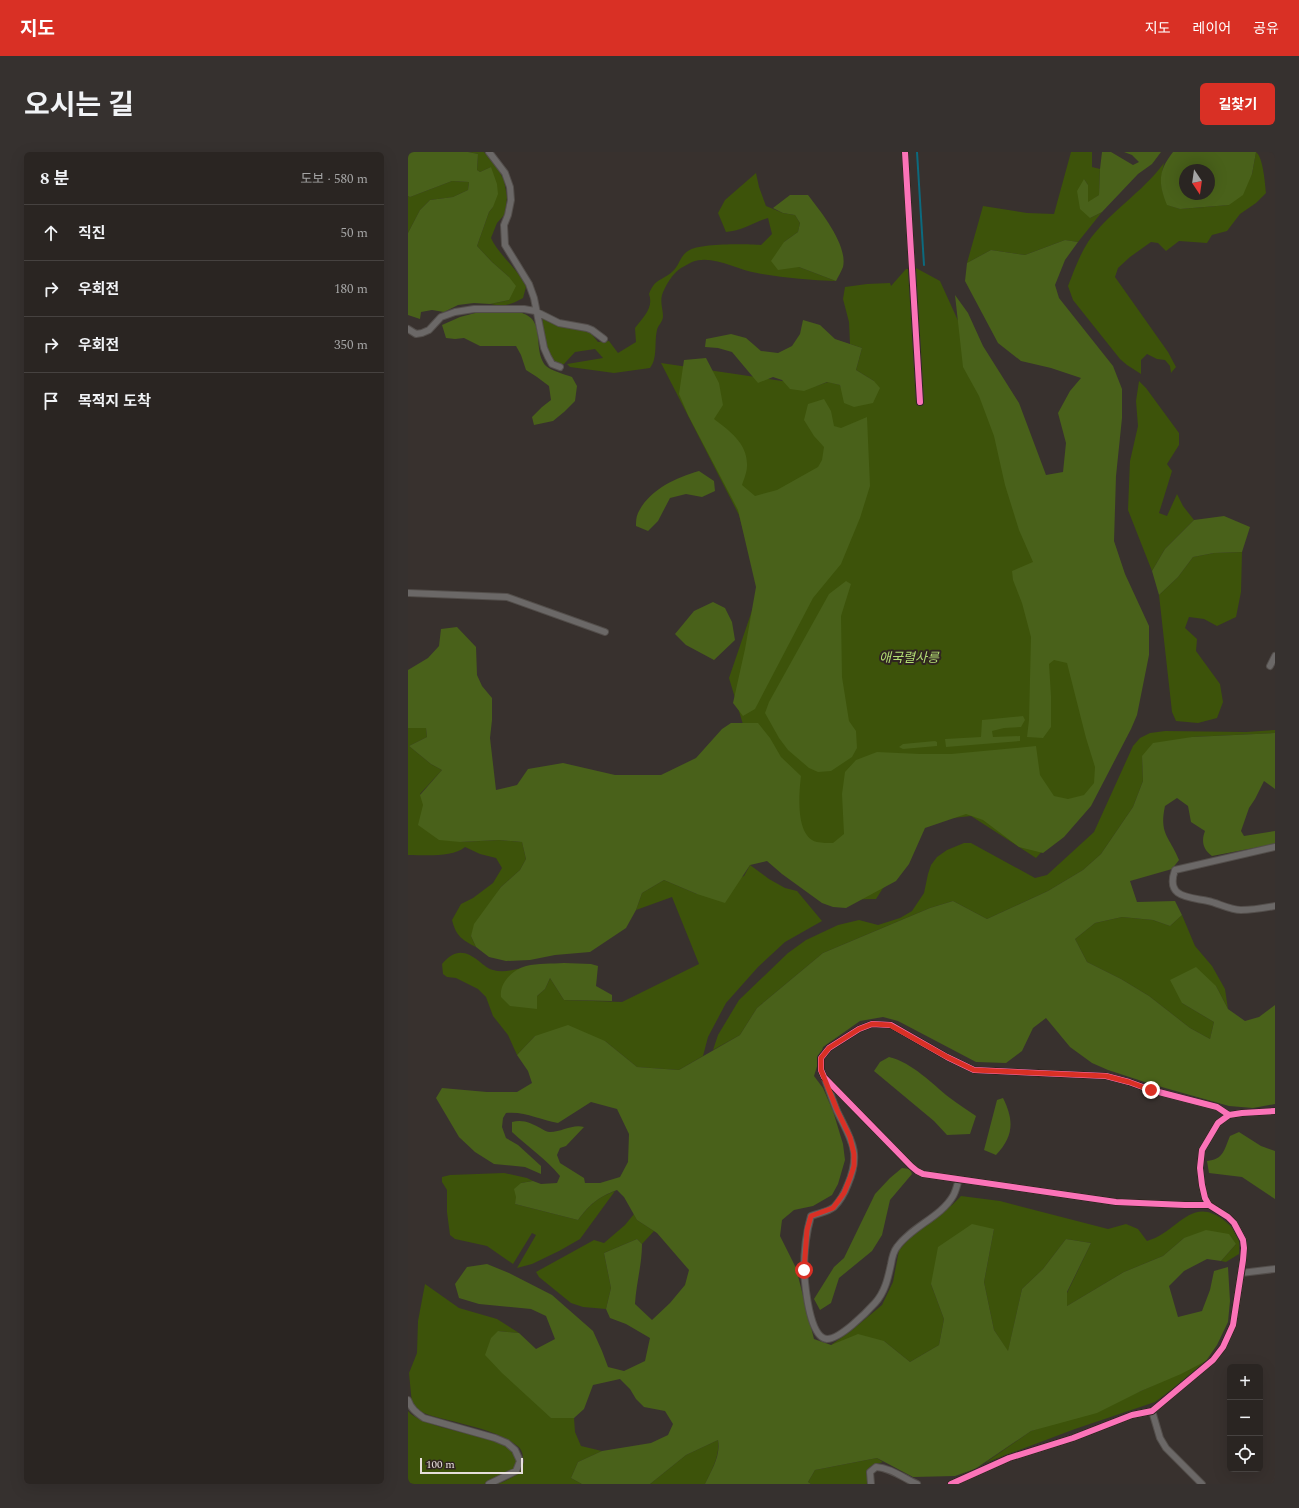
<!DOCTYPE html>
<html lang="ko">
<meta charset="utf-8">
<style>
:root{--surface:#2a2522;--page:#36312f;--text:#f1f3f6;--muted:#a5a5a5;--line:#464240;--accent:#d93025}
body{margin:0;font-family:Spectral,"Noto Sans KR",serif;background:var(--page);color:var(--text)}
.controls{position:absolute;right:12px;bottom:12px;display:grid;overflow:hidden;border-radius:6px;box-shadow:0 4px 16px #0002}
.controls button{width:36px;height:36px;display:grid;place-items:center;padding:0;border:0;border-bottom:1px solid var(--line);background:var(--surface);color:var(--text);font:20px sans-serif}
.compass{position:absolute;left:771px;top:12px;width:36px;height:36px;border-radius:50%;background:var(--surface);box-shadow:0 4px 16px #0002;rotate:167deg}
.scale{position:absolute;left:12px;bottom:10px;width:103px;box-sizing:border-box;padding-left:4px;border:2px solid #e6dedb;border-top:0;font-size:11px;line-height:14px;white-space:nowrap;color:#e6dedb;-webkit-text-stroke:3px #302521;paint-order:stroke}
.stop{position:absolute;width:12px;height:12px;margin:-9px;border:3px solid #d93025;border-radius:50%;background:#fff}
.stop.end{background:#d93025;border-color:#fff;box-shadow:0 1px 4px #0008}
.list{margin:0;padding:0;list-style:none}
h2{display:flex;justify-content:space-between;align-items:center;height:52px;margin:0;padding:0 16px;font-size:17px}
h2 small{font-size:13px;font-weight:400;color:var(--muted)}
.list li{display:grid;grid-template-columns:26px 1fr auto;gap:12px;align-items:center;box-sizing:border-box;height:56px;padding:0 16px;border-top:1px solid var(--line)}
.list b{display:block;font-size:15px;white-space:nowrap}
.list em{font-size:13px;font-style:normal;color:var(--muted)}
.icon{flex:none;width:22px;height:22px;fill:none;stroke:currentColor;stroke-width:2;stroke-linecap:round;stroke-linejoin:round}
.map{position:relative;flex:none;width:867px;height:1332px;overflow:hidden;border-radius:6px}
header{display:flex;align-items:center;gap:24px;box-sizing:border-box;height:56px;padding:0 20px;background:var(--accent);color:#fff}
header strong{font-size:19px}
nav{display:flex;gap:22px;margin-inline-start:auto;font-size:14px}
.intro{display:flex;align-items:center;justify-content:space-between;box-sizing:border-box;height:96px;padding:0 24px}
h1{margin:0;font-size:28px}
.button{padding:10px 18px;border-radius:6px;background:var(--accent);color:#fff;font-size:14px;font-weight:700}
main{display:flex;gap:24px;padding:0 24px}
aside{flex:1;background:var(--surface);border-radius:6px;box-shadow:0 4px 16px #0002}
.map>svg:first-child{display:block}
</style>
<header>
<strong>지도</strong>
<nav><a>지도</a><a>레이어</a><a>공유</a></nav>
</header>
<div class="intro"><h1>오시는 길</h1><a class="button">길찾기</a></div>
<main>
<aside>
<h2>8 분<small>도보 · 580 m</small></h2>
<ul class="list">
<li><svg class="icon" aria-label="ahead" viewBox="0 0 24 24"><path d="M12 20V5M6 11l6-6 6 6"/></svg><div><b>직진</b></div><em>50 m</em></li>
<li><svg class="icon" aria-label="right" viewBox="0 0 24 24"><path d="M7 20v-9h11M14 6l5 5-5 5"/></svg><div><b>우회전</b></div><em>180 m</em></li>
<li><svg class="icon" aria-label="right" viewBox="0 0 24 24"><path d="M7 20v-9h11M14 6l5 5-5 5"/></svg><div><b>우회전</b></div><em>350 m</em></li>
<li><svg class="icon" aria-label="arrive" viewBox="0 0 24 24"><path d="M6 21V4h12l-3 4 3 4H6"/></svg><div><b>목적지 도착</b></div></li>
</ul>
</aside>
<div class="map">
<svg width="867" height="1332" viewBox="0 0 867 1332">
<rect width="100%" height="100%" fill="#38312e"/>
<path fill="#3d530a" d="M 60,0 L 76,0 L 91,19 L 96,28 L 99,45 L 97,62 L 89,71 L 83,86 C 92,105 110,116 118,135 L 115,146 C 102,153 97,155 82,152 L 101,148 L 101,125 L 84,110 L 69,94 L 81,60 L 85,55 L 83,15 L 72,20 L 69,18 L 70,2 Z
M 663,0 L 684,0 L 684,15 L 692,17 L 691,43 L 680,51 L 680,33 L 676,27 L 682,66 L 694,60 L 670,90 L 657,88 L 617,103 L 583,98 L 559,111 L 575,54 L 619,61 L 646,62 Z
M 848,0 C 855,5 857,31 858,41 L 848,51 L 832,62 L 819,79 L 804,83 L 799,91 L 771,89 L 758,99 L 750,91 L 743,90 L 722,105 L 710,116 L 707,125 L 760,200 L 768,215 L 763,221 L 762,214 L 757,208 L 749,207 L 739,202 L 733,208 L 733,222 L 719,213 L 712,207 L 665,148 L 660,134 C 666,119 671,104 680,90 C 701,60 735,40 756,11 C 752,29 752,36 760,53 L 772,57 L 821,53 L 844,22 Z
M 348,21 L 351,35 L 358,54 L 375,61 L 387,63 L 392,71 L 390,80 L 376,90 L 391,115 L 428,129 C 402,128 375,126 349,121 C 329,118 304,102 284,110 C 280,112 277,114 273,116 C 265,121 257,134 254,143 C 252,151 255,157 255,164 C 255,170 250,173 249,178 C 246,191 250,206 242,216 L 206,221 L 162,215 L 159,212 L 195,206 L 187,197 L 167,200 L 156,212 C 154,212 151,212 149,212 C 138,207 133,176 135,166 L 152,173 L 182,180 L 190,190 L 201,189 L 210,201 L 228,190 L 227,176 C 235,165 246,156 241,142 C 248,125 253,130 265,119 C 271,114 272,104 280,99 C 292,91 337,92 353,93 L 364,82 L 360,66 C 346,70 334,79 318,80 L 310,61 L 317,48 Z
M 44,29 L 61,30 L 60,38 L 45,45 L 22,48 L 12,58 L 0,81 L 0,44 L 2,45 Z
M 508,116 L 532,129 L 618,318 L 689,609 L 689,639 L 628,706 L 563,664 L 518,669 L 468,747 L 418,748 L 353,632 L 321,526 L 351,438 L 331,363 L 253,211 L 408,234 L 420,230 L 432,233 L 433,236 L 466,229 L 448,218 L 454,196 L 442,192 L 441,170 L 435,147 L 437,135 L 459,132 L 482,131 L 483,134 L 498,117 Z
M 731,229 L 738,236 L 771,281 L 771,293 L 759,312 L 764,319 L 751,361 L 759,364 L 769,342 L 775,354 L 786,368 L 757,397 L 744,419 L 720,358 L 722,309 L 730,274 L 728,249 Z
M 834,400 L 833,440 L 828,465 L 809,474 L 796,467 L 781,465 L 777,476 L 789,487 L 788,499 L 812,532 L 815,550 L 809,566 L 790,571 L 768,569 L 764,560 L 751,443 L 770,425 L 785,405 L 806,401 Z
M 0,576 L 18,576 L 19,585 L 1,594 L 23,612 L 34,618 L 12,642 L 52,690 L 91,688 L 114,690 L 118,707 L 112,718 L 93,735 L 63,784 L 68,795 C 54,788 48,784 44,768 L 53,752 L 65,746 L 85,731 L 94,716 L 88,706 L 72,702 L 57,695 C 44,706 16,703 0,703 Z
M 867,578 L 867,581 L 784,585 L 734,604 L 735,629 L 725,655 L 693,702 L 675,718 L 640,739 L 579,767 L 545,749 L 522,756 L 415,801 L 349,856 L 332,883 L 305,898 L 310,883 L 331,848 L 380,801 L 398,788 L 430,773 L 451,768 L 470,773 L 492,766 L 504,759 L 516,741 L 520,722 L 523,713 L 529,705 L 539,698 L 556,691 L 563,691 L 627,726 L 639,723 L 686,680 L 725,594 L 732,586 L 742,581 L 757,579 L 838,580 Z
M 342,713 L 361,727 L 377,736 L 389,739 L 414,769 L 377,790 L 350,815 L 318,851 L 300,885 L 295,904 L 271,918 L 229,915 L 197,889 L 127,884 L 109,903 L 100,883 L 85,864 L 78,845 L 70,837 L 48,826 L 39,825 L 35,822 L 34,812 C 47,797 57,798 72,810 C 76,813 80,817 85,818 C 95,821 105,818 114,816 L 108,819 L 129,844 L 137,837 L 142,826 L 156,848 L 214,850 L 291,812 L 264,745 L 228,758 L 234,741 L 256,728 L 289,742 L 336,724 Z
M 774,763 L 787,794 L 804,814 L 817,837 L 820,857 L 808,834 L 774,851 L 806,870 L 802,887 L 782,876 L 741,844 L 713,827 L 679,810 L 667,787 L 687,771 L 714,765 L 745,768 L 762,774 Z
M 96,1021 L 119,1026 L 125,1029 L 113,1031 L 107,1052 L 170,1068 C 180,1054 190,1045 207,1039 L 172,1087 L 151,1099 L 124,1112 L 109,1116 L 128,1083 L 124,1081 L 105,1112 L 79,1094 L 47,1087 L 42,1083 L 39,1060 L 39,1038 L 34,1030 L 34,1025 L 42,1023 Z
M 553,1044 L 592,1049 L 700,1077 L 718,1072 L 730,1077 L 739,1089 C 770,1081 783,1041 818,1070 C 831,1081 832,1086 831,1102 L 818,1110 L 813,1109 L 828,1092 L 776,1086 L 755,1104 L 716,1120 L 659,1154 L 659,1141 L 683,1091 L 658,1087 L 635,1117 L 614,1137 L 600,1200 L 586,1178 L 576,1130 L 586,1077 L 523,1132 L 536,1167 L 531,1193 L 502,1210 L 476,1189 L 423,1193 L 444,1178 L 474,1153 L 485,1130 L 491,1098 L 503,1085 L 544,1053 Z
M 226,1062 L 229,1068 L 246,1079 L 234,1092 L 229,1087 L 196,1101 L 203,1136 L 198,1157 L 175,1155 L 163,1151 L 131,1125 L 128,1120 L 186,1088 L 196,1091 L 217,1073 Z
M 17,1132 L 51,1156 L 89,1167 L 111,1181 L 90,1179 L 143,1266 L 166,1266 L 167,1280 L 173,1294 L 194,1299 L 170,1310 L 163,1326 L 174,1332 L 90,1332 C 102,1327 117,1321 115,1306 C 115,1301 113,1296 108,1293 C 90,1278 45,1270 21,1263 L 11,1259 L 4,1252 L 1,1221 L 9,1201 L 10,1169 Z
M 798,1209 L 771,1232 L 747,1250 L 667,1277 L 577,1311 L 623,1279 L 651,1270 L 733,1239 Z
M 0,1259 C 11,1274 68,1282 88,1289 C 97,1293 115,1303 107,1315 C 103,1322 84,1329 76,1332 C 70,1332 61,1332 55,1332 C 36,1332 18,1332 0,1332 Z
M 310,1288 C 312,1304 304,1318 297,1332 L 242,1332 L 278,1303 Z
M 469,1306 L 475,1310 L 463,1314 L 458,1319 L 460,1332 L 403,1332 L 400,1330 L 407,1318 Z"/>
<path fill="#49611a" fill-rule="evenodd" d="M 0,0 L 60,0 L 70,2 L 69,18 L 72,20 L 83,15 L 89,32 L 90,42 L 85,55 L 81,60 L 69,94 L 84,110 L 101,125 L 108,134 L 101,148 L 82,152 L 66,151 L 50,153 L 36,160 L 24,158 L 13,160 L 12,167 L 0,163 L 0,81 L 12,58 L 22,48 L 45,45 L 60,38 L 61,30 L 44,29 L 2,45 L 0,44 Z
M 694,0 L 703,0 L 725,13 L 731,10 L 724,3 L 716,0 L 753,0 L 744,12 L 730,22 L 694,60 L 682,66 L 672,57 L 669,39 L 676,27 L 680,33 L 680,50 L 691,43 L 692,17 Z
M 765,0 L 848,0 L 844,22 L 835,43 L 821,53 L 772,57 L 759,53 C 750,31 750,19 765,0 ZM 777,18 L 801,18 L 801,42 L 777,42 Z
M 382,43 L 400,43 C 413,60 440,93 435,115 C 433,120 430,125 428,129 L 391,115 L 370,118 L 363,109 L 376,90 L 390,80 L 392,71 L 387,63 L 375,61 L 365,56 Z
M 657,88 L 670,90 L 657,108 L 647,133 L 651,146 L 705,214 L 714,237 L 714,266 L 708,324 L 706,389 L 717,422 L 741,474 L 741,503 L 729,563 L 723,577 L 683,654 L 656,685 L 635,701 L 611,695 L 575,668 L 558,662 L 517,676 L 501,712 L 488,729 L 438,756 L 425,755 L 414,751 L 374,722 L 359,709 L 342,713 L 317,751 L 289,742 L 256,728 L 234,741 L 228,758 L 218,776 L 182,800 L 147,803 L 122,808 L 98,809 L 81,805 L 68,795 L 63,784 L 66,772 L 93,735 L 112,718 L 118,707 L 114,690 L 91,688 L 52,690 L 31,688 L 10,673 L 15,653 L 12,643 L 34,618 L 23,612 L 1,594 L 19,585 L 18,576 L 0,576 L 0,518 L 20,506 L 31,494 L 33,477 L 49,475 L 68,495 L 69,523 L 74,534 L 84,546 L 84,568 L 82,586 L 88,638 L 109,633 L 120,617 L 155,611 L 207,623 L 253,623 L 288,606 L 314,577 L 323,571 L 350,571 L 362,586 L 373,605 L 393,624 C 391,641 387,685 409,690 C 414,691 420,691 425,691 L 436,682 L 434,642 L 437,620 L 448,608 L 469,600 L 512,602 L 543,602 L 628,594 L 632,623 L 646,644 L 660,647 L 676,643 L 686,631 L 687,615 L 678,586 L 659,511 L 646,508 L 641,512 L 643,544 L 643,575 L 635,586 L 619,585 L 621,568 L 623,485 L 614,451 L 605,428 L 604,419 L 625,410 L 611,378 L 597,333 L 586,284 L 571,244 L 555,215 L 547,143 L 560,161 L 575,194 L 611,251 L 638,323 L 655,320 L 658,291 L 650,261 L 662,239 L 673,226 L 643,216 L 613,209 L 590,191 L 557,129 L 559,111 L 583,98 L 617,103 Z
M 104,159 C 143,163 122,195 138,214 C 142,218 158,223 164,225 L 169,234 L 167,249 L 156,260 L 145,269 L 126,273 L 124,265 L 134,255 L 143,248 L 141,234 L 129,225 L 118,218 L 113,203 L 108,194 L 72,194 L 56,186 L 47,187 L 38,186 L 34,173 L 52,165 L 71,160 Z
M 395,168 L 412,173 L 427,187 L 454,196 L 448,218 L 466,229 L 472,236 L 465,251 L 446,255 L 436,251 L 432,233 L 419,230 L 396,239 L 382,237 L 374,228 L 365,225 L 350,231 L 324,200 L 310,196 L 297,195 L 298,187 L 323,182 L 338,186 L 353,199 L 370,201 L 384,194 L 392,182 Z
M 298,206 L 311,231 L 315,253 L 306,267 C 322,279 340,292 339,314 C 339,320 336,327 334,333 L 347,344 L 369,338 L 410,315 L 414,308 L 416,295 L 406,284 L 396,268 L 400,252 L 416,247 L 423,259 L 426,274 L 433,276 L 459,265 L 462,334 L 452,366 L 433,412 L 405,446 L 347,557 L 335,564 L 325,551 L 337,497 L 348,435 L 330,358 L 280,263 L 271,242 L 276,208 Z
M 291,319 L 306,329 L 307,339 L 294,345 L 278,342 L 262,346 L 250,369 L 240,379 L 228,374 C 228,370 228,365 230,361 C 241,338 267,326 291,319 Z
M 816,364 L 842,375 L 834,400 L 806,401 L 785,405 L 770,425 L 751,443 L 744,419 L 757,397 L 786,368 Z
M 438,429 L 443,432 L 433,464 L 434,525 L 441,569 L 448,579 L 449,596 L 444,605 L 423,619 L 410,620 L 401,616 L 380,598 L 371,586 L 357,561 L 361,550 L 421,442 Z
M 305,450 L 317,456 L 324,470 L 327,488 L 306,508 L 278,493 L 267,482 L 286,459 Z
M 615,564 L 617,568 L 613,575 L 596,576 L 584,579 L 585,585 L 612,584 L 612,589 L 538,595 L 537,587 L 573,585 L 574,568 Z
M 867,581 L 867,637 L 856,629 L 847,647 L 841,656 L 833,679 L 836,684 L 867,679 L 867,692 L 804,704 C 795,698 793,689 797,679 L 783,670 L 780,654 L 769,646 L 757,654 C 751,682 761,684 771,708 L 764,717 L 722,729 L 729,750 L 767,749 L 774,763 L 762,774 L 745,768 L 714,765 L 687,771 L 667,787 L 679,810 L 713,827 L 741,844 L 782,876 L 802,887 L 806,870 L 774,851 L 762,828 L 788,815 L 808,834 L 820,857 L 837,869 L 851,865 L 867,853 L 867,952 L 845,956 L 821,954 L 743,932 L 700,918 L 684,911 L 662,895 L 638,866 L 625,876 L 614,899 L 598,911 L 568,910 L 490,869 L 475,865 L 452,869 L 415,895 L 406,924 L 415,936 L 425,959 L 435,992 L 437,1008 L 430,1032 L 424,1043 L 405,1054 L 386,1058 L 374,1068 L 372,1084 L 388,1116 L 406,1187 L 423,1193 L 450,1182 L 476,1189 L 502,1210 L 531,1193 L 536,1167 L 523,1132 L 530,1095 L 564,1072 L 586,1077 L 576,1130 L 586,1178 L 600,1199 L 614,1137 L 635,1117 L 658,1087 L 683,1091 L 659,1140 L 659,1154 L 716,1120 L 755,1104 L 776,1086 L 798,1078 L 821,1082 L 828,1092 L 813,1109 L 799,1107 L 776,1119 L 761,1134 L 770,1165 L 794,1159 L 802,1138 L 806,1119 L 820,1115 L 822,1149 L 820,1170 L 809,1193 L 798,1209 L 773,1222 L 733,1239 L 689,1261 L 623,1279 L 567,1317 L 547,1324 L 505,1325 L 469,1306 L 407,1318 L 400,1330 L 403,1332 L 297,1332 C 303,1319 313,1304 310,1288 L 278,1303 L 242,1332 L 174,1332 L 163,1326 L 170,1310 L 194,1299 L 243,1291 L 260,1283 L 265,1272 L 257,1259 L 236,1255 L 228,1247 L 222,1237 L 212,1227 L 185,1233 L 176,1257 L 166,1266 L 143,1266 L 94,1221 L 77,1203 L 83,1186 L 90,1179 L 111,1181 L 128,1197 L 147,1187 L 138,1164 L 123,1157 L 71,1152 L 51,1146 L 47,1132 L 59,1115 L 79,1112 L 101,1121 L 144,1143 L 185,1179 L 194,1199 L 200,1215 L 216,1219 L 237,1209 L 242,1186 L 218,1172 L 202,1166 L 198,1157 L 203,1136 L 196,1101 L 229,1087 L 234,1092 C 234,1113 228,1132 227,1152 L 244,1168 L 262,1151 L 277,1133 L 281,1118 L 249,1081 L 229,1068 L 216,1045 L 209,1038 C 190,1045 181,1053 170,1068 L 107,1052 L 108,1045 L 106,1037 L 113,1031 L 125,1029 L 133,1032 L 149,1031 L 152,1024 C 138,1007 120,995 104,980 L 104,970 C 115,967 123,971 134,977 C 136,978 139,980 142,980 C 154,980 164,972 176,975 L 158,994 L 152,996 L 149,1003 L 152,1011 L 176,1026 L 177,1031 L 192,1031 L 212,1025 L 220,1010 L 221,982 L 209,957 L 183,950 L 150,971 C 132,968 117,959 98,961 L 95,966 L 94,975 L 98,986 L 110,993 L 133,1014 L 133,1022 L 117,1015 L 86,1012 L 67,1000 L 51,985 L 28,946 L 34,936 L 79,940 L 109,940 L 124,931 L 120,919 L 109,903 L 127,884 L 160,873 L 197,889 L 229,915 L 271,918 L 332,883 L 349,856 L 415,801 L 522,756 L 545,749 L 579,767 L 640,739 L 675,718 L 693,702 L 725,655 L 735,629 L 734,604 L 745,591 L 784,585 Z
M 527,589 L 529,590 L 529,594 L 495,597 L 491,595 L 495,592 Z
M 156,811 L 183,812 L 190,814 L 188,834 L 204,843 L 204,849 L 156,848 L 142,826 L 137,837 L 129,844 L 129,857 L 102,854 L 93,845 C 91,831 104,818 118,814 C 130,811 144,812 156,811 Z
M 481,905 C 505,911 523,931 542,946 C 550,952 559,958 568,964 L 562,982 L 539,983 L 526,969 L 466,919 L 472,910 Z
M 595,946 C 606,968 606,984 588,1003 L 576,998 L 589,948 Z
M 831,980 L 853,994 L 867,999 L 867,1047 L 834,1025 L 801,1021 L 799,1009 C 816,1007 816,998 822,984 Z
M 494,1016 L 502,1017 L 504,1022 L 482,1048 L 474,1083 L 464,1099 L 431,1126 L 423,1151 L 412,1158 L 406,1147 L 426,1115 L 436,1106 L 467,1042 L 482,1026 Z"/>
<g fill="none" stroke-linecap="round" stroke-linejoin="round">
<path stroke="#0c6a7e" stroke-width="2" d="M 509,0 L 516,113"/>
<defs>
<path id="street" d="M 81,0 L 97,21 L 102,35 L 103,48 L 100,63 L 96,73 L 97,93 L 121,132 L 126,146 L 136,196 L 140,205 L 144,212 L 152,215
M 497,0 L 512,250
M 0,177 L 8,182 L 14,181 L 21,178 L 33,165 L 47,160 L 66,157 L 116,157 L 127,159 L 151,171 L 179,176 L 184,178 L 196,187
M 0,441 L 99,445 L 197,480
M 862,514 L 867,504
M 867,695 L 767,718 C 757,746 781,745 800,749 C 810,751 822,758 833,758 C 844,758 856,756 867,754
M 417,927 C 421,938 425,949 429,959 C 442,986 454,1000 440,1032 C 437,1040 432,1049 426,1055 C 420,1060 410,1061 403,1064 C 398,1081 396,1101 396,1119 C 397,1132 401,1186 419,1187 C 432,1187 458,1161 467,1151 C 477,1140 480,1126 483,1112 C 484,1106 485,1100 489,1095 C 503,1075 533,1065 545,1044 C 548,1039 549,1033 551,1027
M 801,1053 L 777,1053 L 708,1050 L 515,1022 L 509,1019 L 503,1014 L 416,925 L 413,918 L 413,906 L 421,896 L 451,877 L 464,872 L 483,873 L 539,905 L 566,918 L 698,924 L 721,930 L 743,938 L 809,955 L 821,963
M 833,1121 L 867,1117
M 0,1248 C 3,1257 9,1261 16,1266 L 87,1286 L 99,1291 L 107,1298 L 112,1309 L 108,1319 L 81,1332
M 744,1259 L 752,1286 L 758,1296 L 794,1332
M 463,1332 L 462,1320 L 468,1315 C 483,1316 495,1326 509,1332
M 543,1332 L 601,1306 L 665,1286 L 724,1263 L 744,1259 L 805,1208 L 815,1195 L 825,1173 L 835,1108 L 836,1096 L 835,1088 L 826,1071 L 820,1065 L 801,1053 L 797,1046 L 794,1033 L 792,1016 L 794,998 L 810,971 L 821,963 L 834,961 L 867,959"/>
</defs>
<use href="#street" stroke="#534e4b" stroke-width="8"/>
<use href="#street" stroke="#6b6867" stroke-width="6"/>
<defs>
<path id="cycleway" d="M 497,0 L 512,250
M 801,1053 L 777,1053 L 708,1050 L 515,1022 L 509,1019 L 503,1014 L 416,925 L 413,918 L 413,906 L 421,896 L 451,877 L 464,872 L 483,873 L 539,905 L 566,918 L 698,924 L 721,930 L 743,938 L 809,955 L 821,963
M 543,1332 L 601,1306 L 665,1286 L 724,1263 L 744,1259 L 805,1208 L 815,1195 L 825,1173 L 835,1108 L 836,1096 L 835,1088 L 826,1071 L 820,1065 L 801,1053 L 797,1046 L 794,1033 L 792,1016 L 794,998 L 810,971 L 821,963 L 834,961 L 867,959"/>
</defs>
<use href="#cycleway" stroke="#302521" stroke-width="8"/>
<use href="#cycleway" stroke="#fb73b8" stroke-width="6"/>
</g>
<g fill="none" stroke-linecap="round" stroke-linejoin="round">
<path stroke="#d93025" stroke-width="5" d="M 396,1118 L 399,1078 L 403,1064 L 425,1056 L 436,1041 L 442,1026 L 446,1014 L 446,1002 L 442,985 L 429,958 L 413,918 L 413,906 L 421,896 L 451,877 L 464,872 L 482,873 L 539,905 L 566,918 L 698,924 L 721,930 L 743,938"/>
</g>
<g text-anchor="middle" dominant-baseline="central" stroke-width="4" stroke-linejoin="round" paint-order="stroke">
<g font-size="13" font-style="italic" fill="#b3dd74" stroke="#302521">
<text x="501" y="506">애국렬사릉</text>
</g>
</g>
</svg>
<div class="controls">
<button>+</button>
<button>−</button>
<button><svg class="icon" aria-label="locate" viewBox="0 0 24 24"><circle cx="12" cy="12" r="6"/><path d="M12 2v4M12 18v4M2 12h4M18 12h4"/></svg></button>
</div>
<svg class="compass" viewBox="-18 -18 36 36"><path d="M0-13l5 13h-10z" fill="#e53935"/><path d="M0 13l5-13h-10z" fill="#a5a5a5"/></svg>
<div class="scale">100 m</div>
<div class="stop" style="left:396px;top:1118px"></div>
<div class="stop end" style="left:743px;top:938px"></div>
</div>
</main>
